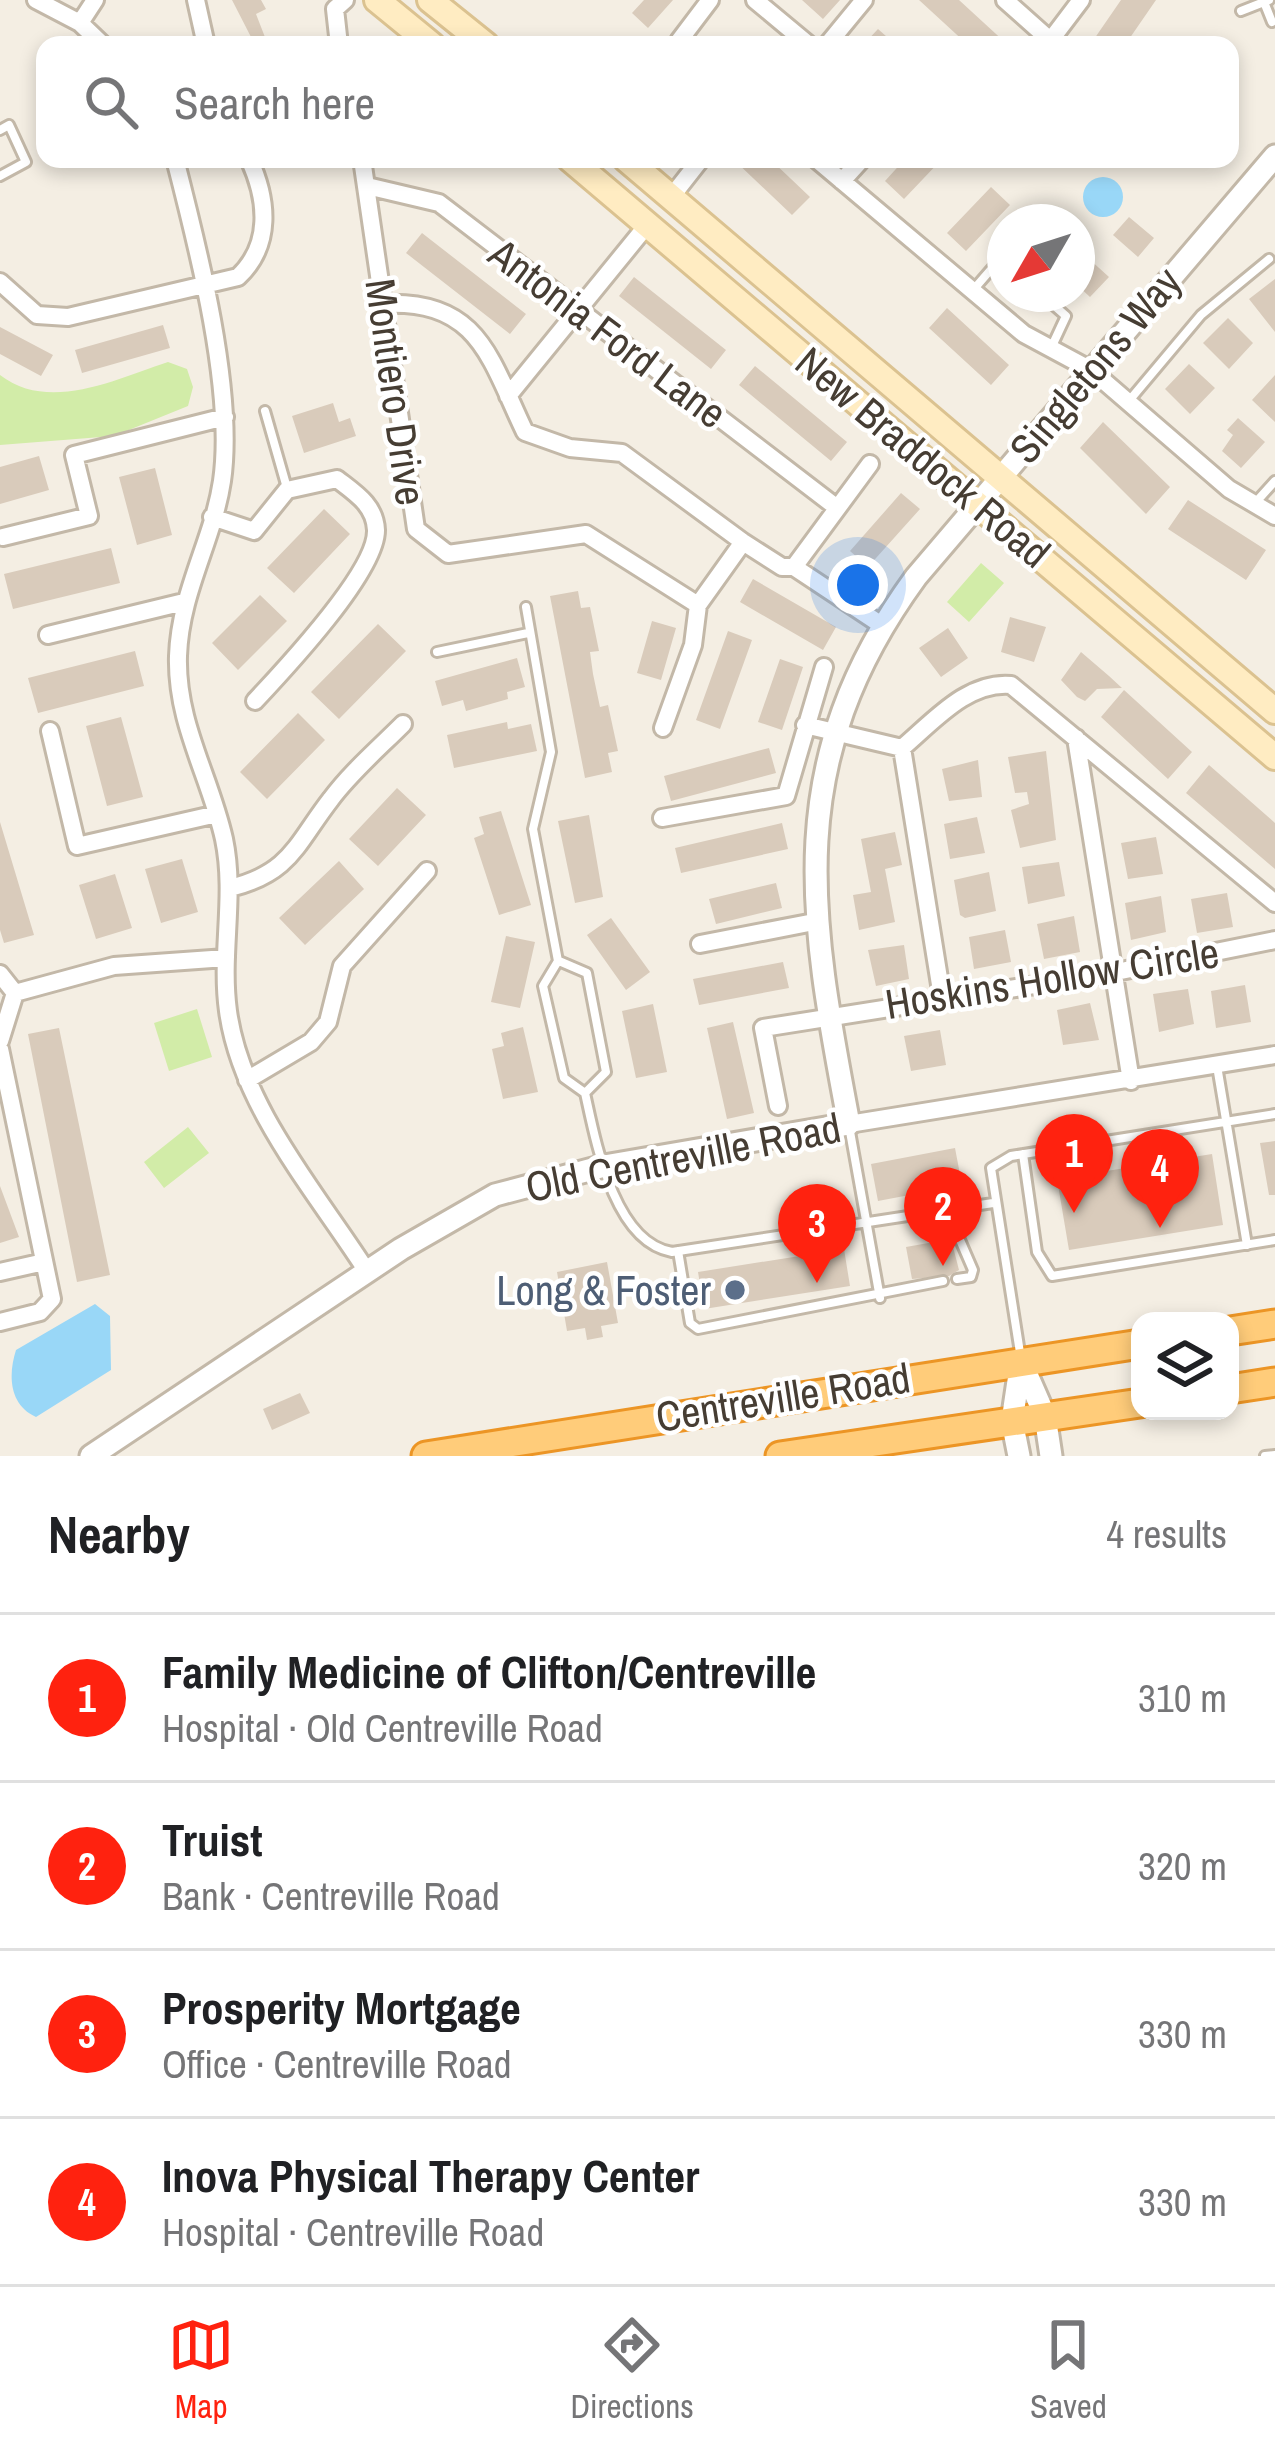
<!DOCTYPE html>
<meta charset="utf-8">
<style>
:root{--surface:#fff;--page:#f6f6f6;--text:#202124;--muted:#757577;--line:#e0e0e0;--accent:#ff220f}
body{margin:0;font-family:"Archivo Narrow",sans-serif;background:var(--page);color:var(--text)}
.controls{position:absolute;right:36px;bottom:36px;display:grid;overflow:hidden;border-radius:24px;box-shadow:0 6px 18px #0003}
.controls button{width:108px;height:108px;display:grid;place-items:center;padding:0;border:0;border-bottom:3px solid var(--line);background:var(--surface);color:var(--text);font:60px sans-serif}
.compass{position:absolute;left:987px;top:204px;width:108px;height:108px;border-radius:50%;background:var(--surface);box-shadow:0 6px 18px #0003;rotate:231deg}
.you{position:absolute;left:858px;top:585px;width:42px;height:42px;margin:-30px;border:9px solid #fff;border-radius:50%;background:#1a73e8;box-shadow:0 0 0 18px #1a73e833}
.badge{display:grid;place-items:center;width:78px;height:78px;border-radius:50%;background:var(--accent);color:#fff;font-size:39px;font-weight:700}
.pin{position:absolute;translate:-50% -99px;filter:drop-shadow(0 3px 6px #0008)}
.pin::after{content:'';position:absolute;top:63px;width:42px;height:36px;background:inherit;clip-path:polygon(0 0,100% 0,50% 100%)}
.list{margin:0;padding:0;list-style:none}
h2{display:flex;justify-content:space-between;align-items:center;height:156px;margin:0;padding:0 48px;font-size:51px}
h2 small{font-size:39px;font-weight:400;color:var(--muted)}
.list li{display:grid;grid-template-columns:78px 1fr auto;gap:36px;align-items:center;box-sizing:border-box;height:168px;padding:0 48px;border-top:3px solid var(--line)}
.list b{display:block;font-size:45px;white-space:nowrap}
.list p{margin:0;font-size:39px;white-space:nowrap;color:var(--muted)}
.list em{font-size:39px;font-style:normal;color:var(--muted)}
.icon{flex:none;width:66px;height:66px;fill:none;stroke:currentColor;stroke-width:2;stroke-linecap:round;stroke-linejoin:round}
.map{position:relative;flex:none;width:1275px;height:1456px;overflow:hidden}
.search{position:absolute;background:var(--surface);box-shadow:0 6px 18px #0003;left:36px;right:36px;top:36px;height:132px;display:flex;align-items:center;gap:30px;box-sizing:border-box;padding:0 42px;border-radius:24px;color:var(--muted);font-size:45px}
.sheet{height:828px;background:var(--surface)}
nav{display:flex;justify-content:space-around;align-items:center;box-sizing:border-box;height:168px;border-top:3px solid var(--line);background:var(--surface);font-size:33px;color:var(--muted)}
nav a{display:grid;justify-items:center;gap:6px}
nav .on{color:var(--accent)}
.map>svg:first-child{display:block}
</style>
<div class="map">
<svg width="1275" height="1456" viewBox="0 0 1275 1456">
<rect width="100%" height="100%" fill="#f4eee3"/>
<path fill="#d2eca8" d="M 168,362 L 187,369 L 193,387 L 188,406 L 114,436 L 0,445 L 0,375 C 49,413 116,379 168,362 Z
M 981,563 L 1004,583 L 969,622 L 947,602 Z
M 197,1009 L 212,1057 L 169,1071 L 154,1023 Z
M 188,1127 L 209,1153 L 164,1188 L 144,1162 Z"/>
<path fill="#99d7f7" d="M1083 197a20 20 0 1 1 40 0a20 20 0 1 1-40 0Z
M 95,1304 L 110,1316 L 111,1370 L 36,1417 C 9,1405 8,1375 16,1350 Z"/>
<path fill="#d9cbbb" d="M 232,0 L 261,0 L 266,9 L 256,14 L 268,45 L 232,45 L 251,37 Z
M 644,0 L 673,0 L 648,28 L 632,13 Z
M 802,0 L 840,0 L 823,19 Z
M 919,0 L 959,0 L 1008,45 L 968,45 Z
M 1121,0 L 1156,0 L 1125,45 L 1090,45 Z
M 878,29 L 896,45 L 863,45 Z
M 733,159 L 770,159 L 810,197 L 792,215 Z
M 905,159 L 942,159 L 904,199 L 885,181 Z
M 991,187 L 1010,205 L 966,251 L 947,233 Z
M 1129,217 L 1154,238 L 1138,257 L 1113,235 Z
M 422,233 L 526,314 L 510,334 L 406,253 Z
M 1077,248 L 1109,277 L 1090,297 L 1077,285 Z
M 634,277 L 726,350 L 711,369 L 619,296 Z
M 1275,279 L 1275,332 L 1249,299 Z
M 947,308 L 1009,365 L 991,385 L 929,328 Z
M 1228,318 L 1253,343 L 1229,369 L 1203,343 Z
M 163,325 L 170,348 L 82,373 L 75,350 Z
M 0,327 L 53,355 L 41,376 L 0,354 Z
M 1189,364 L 1215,388 L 1190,414 L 1165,389 Z
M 755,366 L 847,442 L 831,461 L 739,385 Z
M 1275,375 L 1275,422 L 1252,400 Z
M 333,403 L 339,422 L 350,418 L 356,436 L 304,453 L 292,416 Z
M 1238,418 L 1265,442 L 1241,468 L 1222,451 L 1233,435 L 1227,430 Z
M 1103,422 L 1170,487 L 1146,514 L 1080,448 Z
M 39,456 L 49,490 L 0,504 L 0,467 Z
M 155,468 L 172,535 L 137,545 L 119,477 Z
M 901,493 L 920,509 L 868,567 L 850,551 Z
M 1188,500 L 1266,550 L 1246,580 L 1168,529 Z
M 324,509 L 350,534 L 294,593 L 267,568 Z
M 111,548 L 120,583 L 13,609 L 4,574 Z
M 753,579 L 836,627 L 823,650 L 740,602 Z
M 578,591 L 581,608 L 590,607 L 599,651 L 590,652 L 593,674 L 600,707 L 608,705 L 618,751 L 608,753 L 612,772 L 585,778 L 550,596 Z
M 260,595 L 287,621 L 238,670 L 212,643 Z
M 1010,617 L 1046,627 L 1034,662 L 1001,652 Z
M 652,621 L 676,628 L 661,680 L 637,673 Z
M 378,624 L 406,651 L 339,719 L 311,692 Z
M 948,628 L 968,658 L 941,677 L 919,648 Z
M 728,631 L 752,640 L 720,729 L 696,720 Z
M 135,651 L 144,686 L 38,713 L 28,678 Z
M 1081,652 L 1109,676 L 1122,688 L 1097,689 L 1085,701 L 1077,697 L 1061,680 Z
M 517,658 L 525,687 L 507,692 L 508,699 L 466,711 L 463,700 L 442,706 L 435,681 Z
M 780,659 L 803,667 L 782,730 L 758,722 Z
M 1124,690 L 1192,752 L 1168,779 L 1101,717 Z
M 298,713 L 325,740 L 267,799 L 240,772 Z
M 121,717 L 143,797 L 107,806 L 86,726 Z
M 507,722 L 508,729 L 531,724 L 537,751 L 454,768 L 447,735 Z
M 769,748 L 776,773 L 671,801 L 664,776 Z
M 1046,751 L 1056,840 L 1020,848 L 1011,810 L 1029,804 L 1027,792 L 1015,793 L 1008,757 Z
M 978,760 L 982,797 L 949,801 L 942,769 Z
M 1209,765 L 1275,823 L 1275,869 L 1186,793 Z
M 397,788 L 426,815 L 378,866 L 349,839 Z
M 501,811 L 531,905 L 499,915 L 474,838 L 484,834 L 479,817 Z
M 589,815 L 603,897 L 575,903 L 558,821 Z
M 977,817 L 985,853 L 950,859 L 944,824 Z
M 0,822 L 34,935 L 4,943 L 0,930 Z
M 782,823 L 788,849 L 681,873 L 675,848 Z
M 895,832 L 902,865 L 885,869 L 895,922 L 859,930 L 853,895 L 871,892 L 861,839 Z
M 1156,837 L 1163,874 L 1128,879 L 1121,843 Z
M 182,859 L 198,912 L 161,923 L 145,869 Z
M 339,861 L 364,889 L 305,945 L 279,918 Z
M 1059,862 L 1065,896 L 1028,904 L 1022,867 Z
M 989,872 L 996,911 L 965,918 L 960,915 L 954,880 Z
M 115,874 L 132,928 L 96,939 L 79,885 Z
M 776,883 L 782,908 L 716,924 L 709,899 Z
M 1227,893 L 1233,927 L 1197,933 L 1191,899 Z
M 1161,896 L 1166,932 L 1131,940 L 1125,903 Z
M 1074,916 L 1080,952 L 1044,959 L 1037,924 Z
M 611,918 L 650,972 L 626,990 L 587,935 Z
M 1005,930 L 1011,962 L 974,969 L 969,937 Z
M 506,936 L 535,942 L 520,1008 L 491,1002 Z
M 904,945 L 909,979 L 876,986 L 868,950 Z
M 783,962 L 789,988 L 699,1005 L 693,979 Z
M 1245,985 L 1251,1022 L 1216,1028 L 1211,991 Z
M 1188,989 L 1194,1024 L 1159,1032 L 1153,994 Z
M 1090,1003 L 1099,1040 L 1063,1045 L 1057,1010 Z
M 653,1004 L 667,1072 L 636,1078 L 622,1011 Z
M 733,1022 L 754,1113 L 727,1119 L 707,1028 Z
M 523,1027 L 538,1092 L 503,1099 L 492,1049 L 504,1046 L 501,1033 Z
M 59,1028 L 110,1275 L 77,1282 L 28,1034 Z
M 940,1030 L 946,1065 L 911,1071 L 904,1036 Z
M 1275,1141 L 1275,1195 L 1269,1195 L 1260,1143 Z
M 955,1148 L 962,1185 L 878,1201 L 871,1164 Z
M 1212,1154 L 1223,1225 L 1069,1250 L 1057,1179 Z
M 0,1186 L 19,1237 L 0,1243 Z
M 951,1239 L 959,1270 L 949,1276 L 912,1279 L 906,1247 Z
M 844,1249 L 850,1286 L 704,1309 L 698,1272 Z
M 607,1262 L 618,1323 L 601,1326 L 603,1337 L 587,1340 L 585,1328 L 567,1331 L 557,1272 Z
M 300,1393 L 310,1413 L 272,1430 L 263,1409 Z"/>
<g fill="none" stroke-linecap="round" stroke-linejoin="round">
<defs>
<path id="service" d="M 1264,2 L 1272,22
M 1241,11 L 1269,0
M 0,130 L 9,125 L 26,162 L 0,176
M 974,289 L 1000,259 L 1005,263
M 1041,294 L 1066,316 L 1052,346
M 1128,402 L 1201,315 L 1269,259
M 265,411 L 287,488
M 1256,502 L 1275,481
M 526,607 L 551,752 L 533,829 L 558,961 L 543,986 L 564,1078 L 585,1093 C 596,1143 614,1242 672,1252 L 993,1203
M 437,652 L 528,633
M 559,961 L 587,973 L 606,1072 L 585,1093
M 1217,1066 L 1247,1245
M 849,1126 L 880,1298
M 1023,1154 L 1037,1252 L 1052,1276 L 1275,1240
M 954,1208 L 954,1226 L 973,1270 L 971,1277 L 957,1279
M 678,1251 L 690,1323 L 698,1329 L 943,1281
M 1021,1359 L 991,1168 L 1011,1156 L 1275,1114
M 1265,1456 L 1275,1455"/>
<path id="minor" d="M 36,0 L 80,23 L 103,45
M 196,0 L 206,45
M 755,0 L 809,45
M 1005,0 L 1051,41
M 80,23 L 95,0
M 339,45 L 335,9 L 345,0
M 683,45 L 679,41 L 710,0
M 827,45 L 864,0
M 1047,45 L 1081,0
M 175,159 C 198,248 235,392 222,481 C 213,541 180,592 178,656 C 176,723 210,776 224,839 C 236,896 220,953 228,1011 C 241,1107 317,1193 368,1273
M 362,159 L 416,529 L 448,554 L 586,534 L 698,605
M 816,159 L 1024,334 L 1091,370 L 1229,489 L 1275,516
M 842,181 L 862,159
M 367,186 L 439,203 L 836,507
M 672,196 L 701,159
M 0,282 L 37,315 L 68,317 L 238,277 C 272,245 268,200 249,159
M 383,304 C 479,299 490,359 525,432 L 570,448 L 622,453 L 743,542 L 782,567 L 794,567 L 883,626
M 508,396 L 648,224
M 212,517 L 254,531 L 287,490 L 337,479 C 355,493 375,505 376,530 C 377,571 284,670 255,701
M 3,537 L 89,516 L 74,455 L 225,417
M 794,567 L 870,464
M 48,635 L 184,602
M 805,725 L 902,748 C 933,722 967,681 1011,685 L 1275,903
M 663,728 L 693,645 L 698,605 L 743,542
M 50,731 L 77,846 L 217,814
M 1076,738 L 1131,1081
M 902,748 L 942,997
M 662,818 L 786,796 L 824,667
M 230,888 C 291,873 296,844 331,799 C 351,772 379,748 403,724
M 700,944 L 814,922
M 0,974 L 15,993
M 15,993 L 114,966 L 226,958
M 0,1041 L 15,993
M 0,1049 L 52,1299 L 40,1312 L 0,1322
M 247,1080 L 311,1042 L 328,1022 L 342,966 L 427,871
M 778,1106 L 763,1028 L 1111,973 L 1275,940
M 849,1124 L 1275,1055
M 0,1272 L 44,1262"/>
<path id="tertiary" d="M 1021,1361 L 1045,1416 L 1051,1456
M 91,1456 L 401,1249 L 495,1195 L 604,1166 L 849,1124 C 809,914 781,762 916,577 L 1275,156
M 1019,1456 L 1012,1421 L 1021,1361"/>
<path id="secondary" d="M 377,0 L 432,45
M 430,0 L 486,45
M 570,159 L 1275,757
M 626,159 L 1275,711"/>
<path id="trunk" d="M 1230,1331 L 1275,1324
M 1230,1389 L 1275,1382
M 426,1456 L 1140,1344
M 780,1456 L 1140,1403"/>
</defs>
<use href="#service" stroke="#c3b8a8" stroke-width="14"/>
<use href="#minor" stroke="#c3b8a8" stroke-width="22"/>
<use href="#tertiary" stroke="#c3b8a8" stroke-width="27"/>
<use href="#secondary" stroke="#dbc290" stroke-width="30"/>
<use href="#trunk" stroke="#ec9525" stroke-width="33"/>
<use href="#service" stroke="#fff" stroke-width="8"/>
<use href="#minor" stroke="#fff" stroke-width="16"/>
<use href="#tertiary" stroke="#fff" stroke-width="21"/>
<use href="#secondary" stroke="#ffecc2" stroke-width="24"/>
<use href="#trunk" stroke="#ffcc7a" stroke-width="27"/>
</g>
<circle fill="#5c6f8a" stroke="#fff" stroke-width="4.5" cx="735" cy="1290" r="12"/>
<g text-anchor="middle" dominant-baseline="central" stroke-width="9" stroke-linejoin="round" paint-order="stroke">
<g font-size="42" fill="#463d33" stroke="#fff">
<text transform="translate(608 333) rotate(37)">Antonia Ford Lane</text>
<text transform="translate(1095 365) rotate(-50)">Singletons Way</text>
<text transform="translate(396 392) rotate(82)">Montiero Drive</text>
<text transform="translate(923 457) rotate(40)">New Braddock Road</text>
<text transform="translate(1052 978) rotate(-9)">Hoskins Hollow Circle</text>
<text transform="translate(683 1157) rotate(-11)">Old Centreville Road</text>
<text transform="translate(783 1397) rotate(-9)">Centreville Road</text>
</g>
<g font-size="42" fill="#4e5e75" stroke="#fff" text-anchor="end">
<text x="711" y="1290">Long &amp; Foster</text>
</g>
</g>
</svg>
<div class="controls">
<button><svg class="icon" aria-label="layers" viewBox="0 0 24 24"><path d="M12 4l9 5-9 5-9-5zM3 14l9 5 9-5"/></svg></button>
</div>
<svg class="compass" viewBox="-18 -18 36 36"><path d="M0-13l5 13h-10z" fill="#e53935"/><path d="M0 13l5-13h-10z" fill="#757577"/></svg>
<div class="you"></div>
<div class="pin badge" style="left:1074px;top:1213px">1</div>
<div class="pin badge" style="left:943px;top:1266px">2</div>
<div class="pin badge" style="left:817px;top:1283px">3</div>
<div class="pin badge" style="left:1160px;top:1228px">4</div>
<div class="search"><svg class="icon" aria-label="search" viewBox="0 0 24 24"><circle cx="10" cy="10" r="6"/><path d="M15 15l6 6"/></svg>Search here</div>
</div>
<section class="sheet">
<h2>Nearby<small>4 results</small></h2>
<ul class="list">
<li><span class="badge">1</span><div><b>Family Medicine of Clifton/Centreville</b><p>Hospital · Old Centreville Road</p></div><em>310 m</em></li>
<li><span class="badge">2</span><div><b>Truist</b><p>Bank · Centreville Road</p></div><em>320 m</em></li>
<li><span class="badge">3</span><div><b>Prosperity Mortgage</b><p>Office · Centreville Road</p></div><em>330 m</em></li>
<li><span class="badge">4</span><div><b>Inova Physical Therapy Center</b><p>Hospital · Centreville Road</p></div><em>330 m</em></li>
</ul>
</section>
<nav>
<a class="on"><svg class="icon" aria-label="map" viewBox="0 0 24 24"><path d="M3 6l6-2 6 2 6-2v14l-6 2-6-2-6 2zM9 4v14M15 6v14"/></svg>Map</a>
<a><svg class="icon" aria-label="directions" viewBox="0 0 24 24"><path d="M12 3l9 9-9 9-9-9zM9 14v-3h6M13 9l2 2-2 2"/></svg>Directions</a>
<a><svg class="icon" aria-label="saved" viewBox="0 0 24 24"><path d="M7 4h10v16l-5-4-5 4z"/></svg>Saved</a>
</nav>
